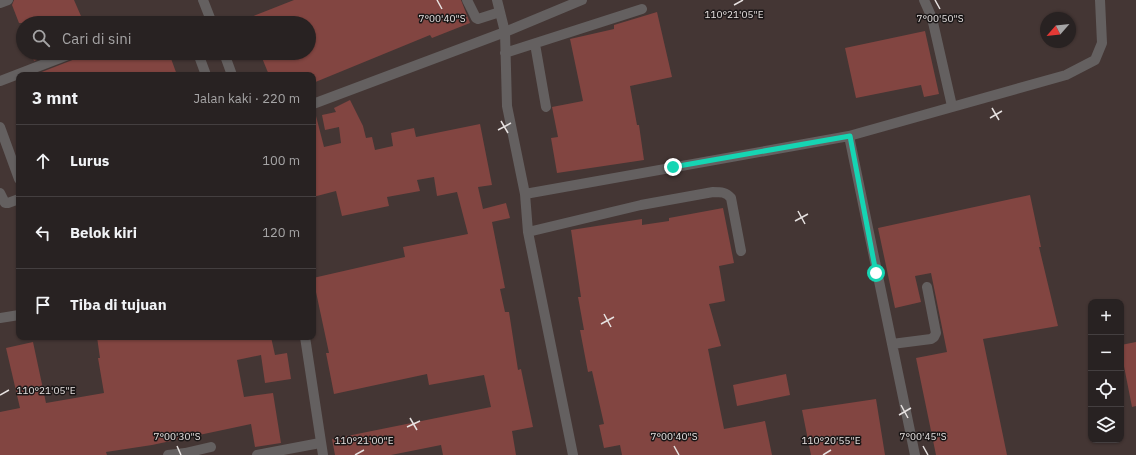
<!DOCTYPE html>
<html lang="id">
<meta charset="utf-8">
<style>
:root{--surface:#282222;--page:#342f2f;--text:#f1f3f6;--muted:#a5a4a5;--line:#443f40}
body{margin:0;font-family:"IBM Plex Sans",sans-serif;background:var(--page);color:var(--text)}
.controls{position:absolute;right:12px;bottom:12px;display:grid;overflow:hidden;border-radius:8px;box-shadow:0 1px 3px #0004}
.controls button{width:36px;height:36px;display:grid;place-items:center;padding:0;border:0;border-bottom:1px solid var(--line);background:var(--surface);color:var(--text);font:20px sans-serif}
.compass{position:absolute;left:1040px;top:12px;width:36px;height:36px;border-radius:50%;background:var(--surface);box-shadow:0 1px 3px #0004;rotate:242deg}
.stop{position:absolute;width:12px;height:12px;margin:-9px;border:3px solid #16d5b3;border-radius:50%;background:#fff}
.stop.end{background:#16d5b3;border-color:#fff;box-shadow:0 1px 4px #0008}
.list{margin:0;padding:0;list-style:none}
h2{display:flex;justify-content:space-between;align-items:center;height:52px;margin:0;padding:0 16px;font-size:17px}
h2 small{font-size:13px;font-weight:400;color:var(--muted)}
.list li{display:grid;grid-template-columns:26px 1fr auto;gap:12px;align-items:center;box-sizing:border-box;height:72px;padding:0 16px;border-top:1px solid var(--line)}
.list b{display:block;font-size:15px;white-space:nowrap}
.list em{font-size:13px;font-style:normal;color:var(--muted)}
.icon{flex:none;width:22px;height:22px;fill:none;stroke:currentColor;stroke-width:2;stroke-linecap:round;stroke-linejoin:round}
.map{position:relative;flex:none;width:1136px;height:455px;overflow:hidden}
.search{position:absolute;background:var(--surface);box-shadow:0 1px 3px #0004;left:16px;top:16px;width:300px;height:44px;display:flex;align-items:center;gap:10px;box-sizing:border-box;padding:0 14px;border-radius:22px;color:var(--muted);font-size:15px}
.panel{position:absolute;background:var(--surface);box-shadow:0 1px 3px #0004;left:16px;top:72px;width:300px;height:268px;border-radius:8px}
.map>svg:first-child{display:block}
</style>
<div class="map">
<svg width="1136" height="455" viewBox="0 0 1136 455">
<rect width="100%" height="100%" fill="#362e2d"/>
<path fill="#443634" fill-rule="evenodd" d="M 0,0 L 1136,0 L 1136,455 L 0,455 ZM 1046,18 L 1070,18 L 1070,42 L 1046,42 ZM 23,23 L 309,23 L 309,53 L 23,53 ZM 19,75 L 313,75 L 313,337 L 19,337 ZM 1091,302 L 1121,302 L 1121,440 L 1091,440 Z"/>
<path fill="#824541" d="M 14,0 L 74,0 L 84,23 L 19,23 L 12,5 Z
M 294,0 L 461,0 L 470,23 L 432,38 L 430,35 L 313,83 L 313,75 L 269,75 L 260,53 L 309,53 L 309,23 L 236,23 Z
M 657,12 L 672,77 L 630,86 L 637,125 L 639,125 L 644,160 L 557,173 L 551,138 L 558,137 L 552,107 L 583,101 L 570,39 L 614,29 L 614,25 Z
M 925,31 L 939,94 L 924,97 L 921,85 L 856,98 L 845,48 Z
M 31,53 L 55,53 L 34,61 Z
M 79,53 L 169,53 L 177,75 L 34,75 L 75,59 L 78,57 Z
M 350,100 L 363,126 L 366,138 L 372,137 L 375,150 L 393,146 L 391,133 L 414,128 L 416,137 L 480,124 L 492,185 L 478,187 L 483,209 L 506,203 L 510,218 L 492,222 L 505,288 L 500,289 L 505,312 L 509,312 L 518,370 L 521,369 L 533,427 L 512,431 L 516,455 L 443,455 L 441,445 L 391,455 L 335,455 L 332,439 L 491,407 L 484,375 L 429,385 L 427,374 L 334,394 L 326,353 L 329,353 L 313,278 L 405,257 L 403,247 L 468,234 L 457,192 L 437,196 L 434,177 L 417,180 L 420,191 L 387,197 L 389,206 L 342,216 L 336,191 L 313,197 L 313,116 L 316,116 L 324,147 L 341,143 L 339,127 L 325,130 L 322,115 L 336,112 L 334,108 Z
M 1030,195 L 1041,247 L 1039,247 L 1058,326 L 983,339 L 1007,455 L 936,455 L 916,358 L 947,352 L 931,273 L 915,276 L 921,302 L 895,308 L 878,228 Z
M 723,208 L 734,263 L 719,266 L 725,301 L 709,304 L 721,346 L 708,349 L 724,429 L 765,421 L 772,455 L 622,455 L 620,445 L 604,448 L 599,425 L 604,424 L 592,371 L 588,372 L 580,330 L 584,330 L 578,297 L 581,297 L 571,230 L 642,219 L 642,225 L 669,221 L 669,218 Z
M 97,337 L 271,337 L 275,355 L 287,353 L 291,379 L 265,383 L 261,355 L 237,360 L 244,397 L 273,393 L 281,443 L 255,447 L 251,424 L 152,445 L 106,452 L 107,455 L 0,455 L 0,412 L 20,408 L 6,348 L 33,342 L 46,403 L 104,393 L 98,358 L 100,358 Z
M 1136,342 L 1136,406 L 1132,407 L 1121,351 L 1121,345 Z
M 786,374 L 790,395 L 737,406 L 733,385 Z
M 876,399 L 885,455 L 811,455 L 802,410 Z"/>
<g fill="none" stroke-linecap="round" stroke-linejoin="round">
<path stroke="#646060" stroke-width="10" d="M 203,0 L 212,23
M 467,0 L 476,18 L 478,19 L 500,12
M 497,0 L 505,32 L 507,106 L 525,194 L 528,232 L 573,455
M 924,0 L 932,18 L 952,106
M 0,3 L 8,0
M 535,44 L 546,107
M 201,53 L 199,56 L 206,75
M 224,53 L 232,75
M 505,53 L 642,9
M 0,81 L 73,53
M 313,104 L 505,32 L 582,0
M 0,127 L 19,179
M 849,136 L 1066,75 L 1095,60 L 1102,43 L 1100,0
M 0,193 L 5,203 L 8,203 L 19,199
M 525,194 L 849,136 L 915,455
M 528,232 L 641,205 L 713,192 C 721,192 726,192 731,198 L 741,251
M 0,318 L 19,315
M 305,337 L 323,455
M 892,344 L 931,339 L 934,337 L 936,333 L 927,287
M 185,453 L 211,447
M 168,455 L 185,453 L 185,455
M 257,455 L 320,443"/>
</g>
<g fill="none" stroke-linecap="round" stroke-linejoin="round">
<path stroke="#16d5b3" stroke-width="5" d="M 673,167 L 850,136 L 876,273"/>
</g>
<path fill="none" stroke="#e6e1e0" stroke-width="1.5" d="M 437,0 L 442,9M 935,0 L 940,9M 734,5 L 743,0M 992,108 L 999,120M 990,118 L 1002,111M 501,121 L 508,133M 498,130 L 511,123M 798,211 L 805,224M 795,221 L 808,214M 604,314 L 611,327M 601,324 L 614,317M 0,395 L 9,390M 901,405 L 908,418M 899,415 L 911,408M 410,418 L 417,430M 407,427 L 420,421M 177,446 L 181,455M 674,446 L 679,455M 923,446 L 928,455M 355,455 L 364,450M 823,455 L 831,450"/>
<g font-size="10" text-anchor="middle" fill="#e6e1e0" stroke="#1b1717" stroke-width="3" stroke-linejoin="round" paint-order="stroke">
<text x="734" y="18">110°21'05"E</text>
<text x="442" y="22">7°00'40"S</text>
<text x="940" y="22">7°00'50"S</text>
<text x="46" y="394">110°21'05"E</text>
<text x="177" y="440">7°00'30"S</text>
<text x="674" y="440">7°00'40"S</text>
<text x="923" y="440">7°00'45"S</text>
<text x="364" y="444">110°21'00"E</text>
<text x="831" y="444">110°20'55"E</text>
</g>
</svg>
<div class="controls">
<button>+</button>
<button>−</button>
<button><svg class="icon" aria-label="locate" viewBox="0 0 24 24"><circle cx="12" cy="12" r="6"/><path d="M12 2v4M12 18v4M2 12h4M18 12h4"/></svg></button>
<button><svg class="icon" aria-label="layers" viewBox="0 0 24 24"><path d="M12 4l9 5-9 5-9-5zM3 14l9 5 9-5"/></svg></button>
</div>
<svg class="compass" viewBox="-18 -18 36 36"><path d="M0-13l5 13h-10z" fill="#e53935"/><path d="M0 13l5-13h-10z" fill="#a5a4a5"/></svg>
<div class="stop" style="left:876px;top:273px"></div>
<div class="stop end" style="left:673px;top:167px"></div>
<div class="search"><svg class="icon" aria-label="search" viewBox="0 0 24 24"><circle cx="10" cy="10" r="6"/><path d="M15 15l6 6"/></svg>Cari di sini</div>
<section class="panel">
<h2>3 mnt<small>Jalan kaki · 220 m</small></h2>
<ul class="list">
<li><svg class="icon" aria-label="ahead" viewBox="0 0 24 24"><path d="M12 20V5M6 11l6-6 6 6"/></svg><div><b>Lurus</b></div><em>100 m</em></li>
<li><svg class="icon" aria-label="left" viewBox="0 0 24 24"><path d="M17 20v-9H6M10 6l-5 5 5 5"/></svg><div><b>Belok kiri</b></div><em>120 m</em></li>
<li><svg class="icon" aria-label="arrive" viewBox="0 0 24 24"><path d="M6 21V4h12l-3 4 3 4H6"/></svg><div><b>Tiba di tujuan</b></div></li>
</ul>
</section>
</div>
